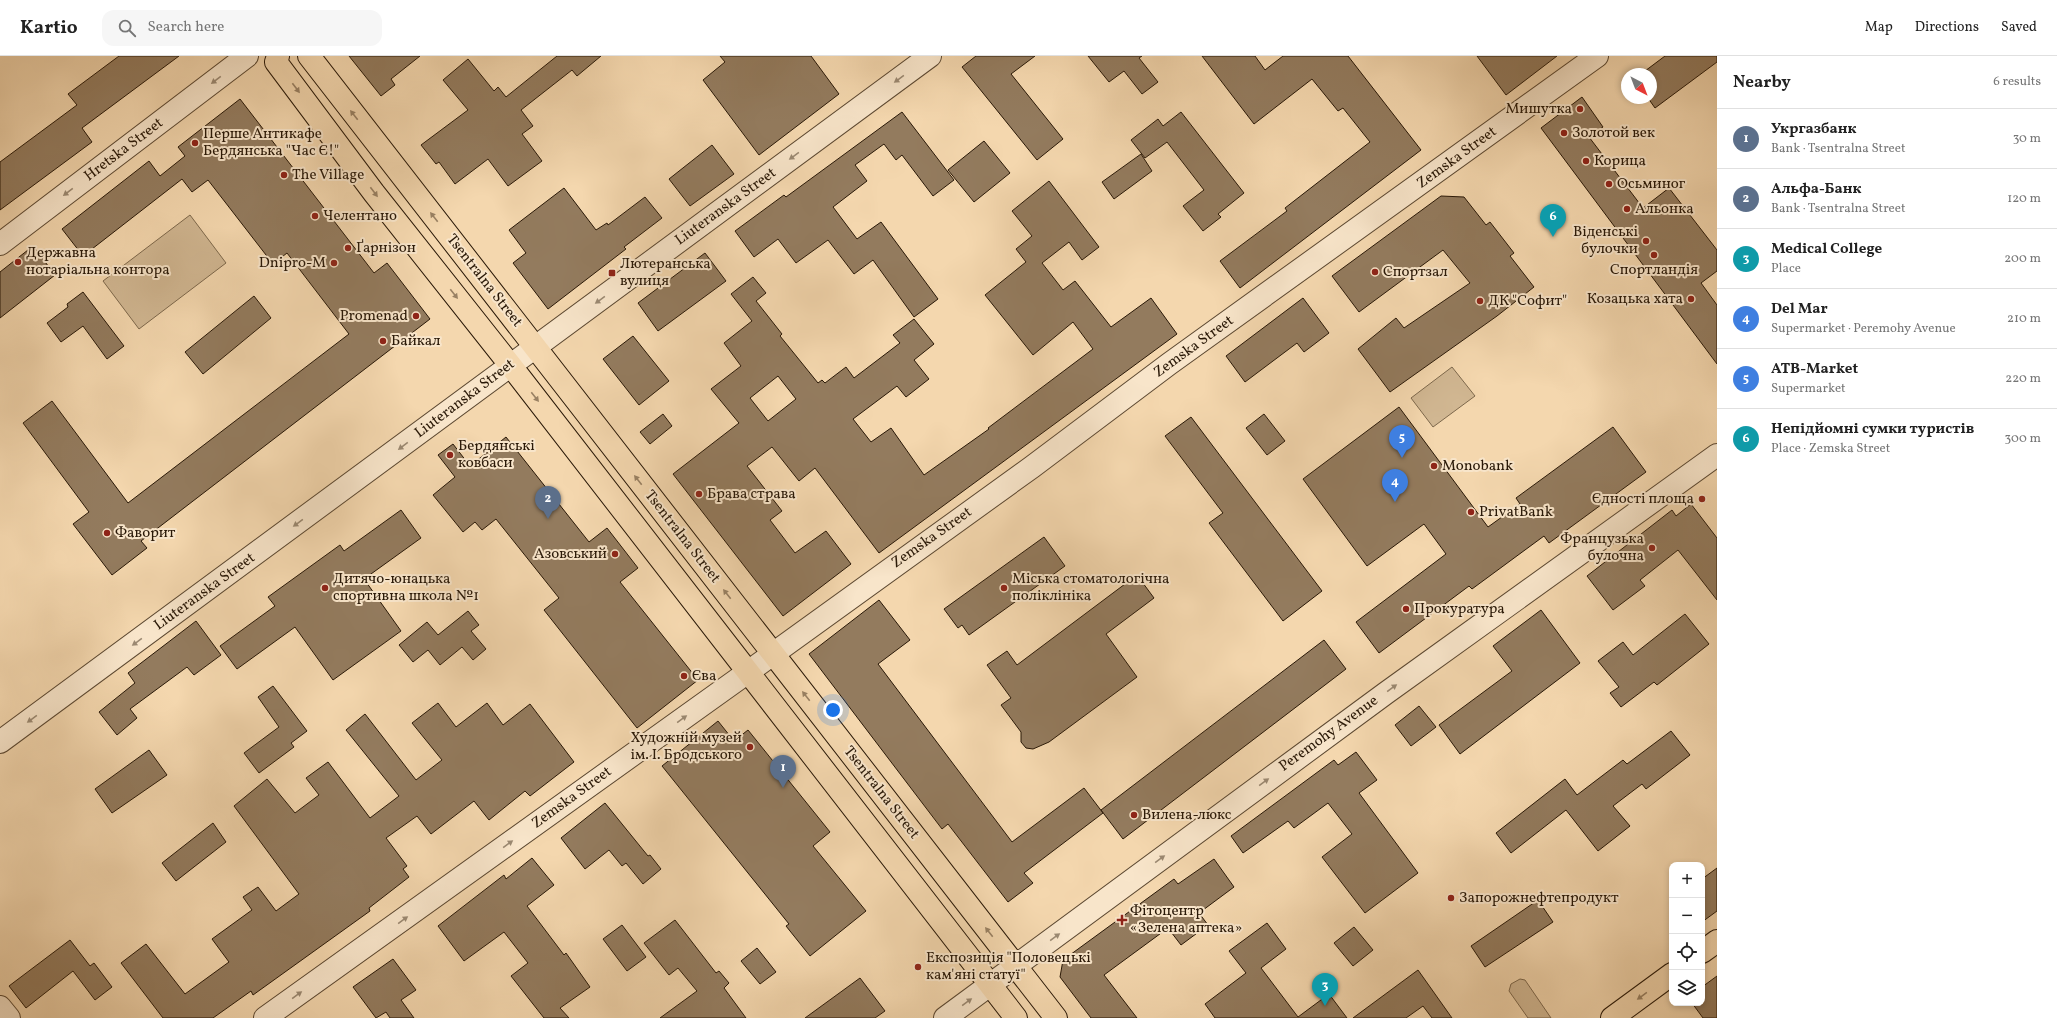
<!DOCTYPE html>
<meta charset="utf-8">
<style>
:root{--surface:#fff;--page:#f6f6f6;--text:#222;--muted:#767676;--line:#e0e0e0;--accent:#8f2418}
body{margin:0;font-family:Vollkorn,serif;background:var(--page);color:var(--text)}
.controls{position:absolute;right:12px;bottom:12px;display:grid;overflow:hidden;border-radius:8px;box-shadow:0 2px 6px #0003}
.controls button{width:36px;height:36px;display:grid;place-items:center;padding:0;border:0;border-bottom:1px solid var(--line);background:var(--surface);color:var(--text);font:20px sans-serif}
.compass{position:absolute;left:1621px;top:12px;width:36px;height:36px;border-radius:50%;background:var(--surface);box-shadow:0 2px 6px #0003;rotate:138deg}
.you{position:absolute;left:833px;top:654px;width:14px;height:14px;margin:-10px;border:3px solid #fff;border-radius:50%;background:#1a73e8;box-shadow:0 0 0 6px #1a73e833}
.badge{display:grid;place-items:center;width:26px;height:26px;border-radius:50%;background:var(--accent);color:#fff;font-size:13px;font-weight:700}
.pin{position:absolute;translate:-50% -33px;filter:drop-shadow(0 1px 2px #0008)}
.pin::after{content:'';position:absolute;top:21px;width:14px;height:12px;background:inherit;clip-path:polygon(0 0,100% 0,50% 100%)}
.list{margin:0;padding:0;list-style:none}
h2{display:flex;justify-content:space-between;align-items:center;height:52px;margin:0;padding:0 16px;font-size:17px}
h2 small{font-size:13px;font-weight:400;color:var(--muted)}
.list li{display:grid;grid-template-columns:26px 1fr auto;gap:12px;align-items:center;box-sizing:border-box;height:60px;padding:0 16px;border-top:1px solid var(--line)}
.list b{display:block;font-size:15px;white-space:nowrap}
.list p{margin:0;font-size:13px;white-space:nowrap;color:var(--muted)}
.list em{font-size:13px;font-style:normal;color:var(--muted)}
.icon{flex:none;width:22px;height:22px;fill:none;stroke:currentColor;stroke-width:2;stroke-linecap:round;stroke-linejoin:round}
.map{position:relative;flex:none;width:1717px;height:962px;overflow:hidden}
header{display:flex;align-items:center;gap:24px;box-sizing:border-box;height:56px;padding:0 20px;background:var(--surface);border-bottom:1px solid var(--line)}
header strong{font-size:19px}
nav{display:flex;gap:22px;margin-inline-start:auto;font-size:14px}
.search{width:280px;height:36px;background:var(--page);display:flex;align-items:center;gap:10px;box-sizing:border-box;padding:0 14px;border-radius:12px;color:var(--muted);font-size:15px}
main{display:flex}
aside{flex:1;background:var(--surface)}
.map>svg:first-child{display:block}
</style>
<header>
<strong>Kartio</strong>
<div class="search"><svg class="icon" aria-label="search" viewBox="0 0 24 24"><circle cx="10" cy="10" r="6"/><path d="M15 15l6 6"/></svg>Search here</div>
<nav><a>Map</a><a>Directions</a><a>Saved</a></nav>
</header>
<main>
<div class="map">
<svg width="1717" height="962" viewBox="0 0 1717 962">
<rect width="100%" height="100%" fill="#f4d7ae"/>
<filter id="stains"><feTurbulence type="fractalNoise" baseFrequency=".005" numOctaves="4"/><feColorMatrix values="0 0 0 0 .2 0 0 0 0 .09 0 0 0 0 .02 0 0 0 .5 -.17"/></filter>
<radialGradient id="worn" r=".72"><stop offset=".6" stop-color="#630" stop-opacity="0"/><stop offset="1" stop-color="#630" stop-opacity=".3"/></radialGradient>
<path fill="#d1b792" stroke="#7d684c" d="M 190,159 L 226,207 L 139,273 L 103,225 Z
M 1452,311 L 1475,340 L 1433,371 L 1411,342 Z
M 1520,923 L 1525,924 L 1551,962 L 1528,962 L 1509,935 L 1511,928 Z"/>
<path fill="#937b5e" stroke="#291807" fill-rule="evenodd" d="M 119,0 L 179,0 L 82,72 L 92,86 L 0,154 L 0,106 L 77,49 L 68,38 Z
M 349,0 L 420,0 L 391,23 L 395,29 L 381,40 Z
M 557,0 L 601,0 L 577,20 L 572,14 L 521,54 L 533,70 L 522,78 L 542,105 L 508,130 L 488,103 L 455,128 L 439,106 L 436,108 L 421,89 L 468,54 L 443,24 L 468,3 L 494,35 L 498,31 L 506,41 Z
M 720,0 L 811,0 L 839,38 L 759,99 L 703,24 L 725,6 Z
M 976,0 L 1035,0 L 1011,18 L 1063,83 L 1037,104 L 962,11 Z
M 1088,0 L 1142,0 L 1139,2 L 1158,26 L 1142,38 L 1124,15 L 1109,26 Z
M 1202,0 L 1255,0 L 1265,14 L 1283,0 L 1348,0 L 1421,94 L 1240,232 L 1220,205 L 1287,155 L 1285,152 L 1370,86 L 1343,52 L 1338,55 L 1312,23 L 1254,68 Z
M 1477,0 L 1557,0 L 1506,39 Z
M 1665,0 L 1717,0 L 1717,6 L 1655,52 L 1648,42 L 1651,42 L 1651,18 L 1641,18 Z
M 1582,41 L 1603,71 L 1589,81 L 1643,152 L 1669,132 L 1717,194 L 1717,215 L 1701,227 L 1717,249 L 1717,308 L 1541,72 Z
M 240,43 L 374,217 L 387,207 L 430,263 L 141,485 L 147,492 L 112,519 L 73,468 L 89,456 L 23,367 L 52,345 L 128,447 L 349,278 L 287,197 L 273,208 L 208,124 L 192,136 L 182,123 L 83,200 L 62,173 L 149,105 L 160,120 L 185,100 L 178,91 Z
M 902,56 L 954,124 L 933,140 L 902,99 L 896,104 L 884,88 L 855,109 L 867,125 L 833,151 L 857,183 L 881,166 L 938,243 L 914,261 L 873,204 L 854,218 L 828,184 L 796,207 L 778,183 L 754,201 L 735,175 L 784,139 L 786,141 Z
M 1181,56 L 1244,137 L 1218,158 L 1221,161 L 1203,175 L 1183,150 L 1204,134 L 1167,86 L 1145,102 L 1131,84 L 1158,63 L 1163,70 Z
M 984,85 L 1010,117 L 974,146 L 948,114 Z
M 712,89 L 734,118 L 690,150 L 669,123 Z
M 1141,98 L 1152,115 L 1114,143 L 1102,126 Z
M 1049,125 L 1099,191 L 1082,204 L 1069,186 L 1042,207 L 1063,234 L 1075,225 L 1111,271 L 1151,242 L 1177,278 L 879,497 L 815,412 L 799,425 L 772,391 L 747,410 L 782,455 L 770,464 L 795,497 L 826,475 L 851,508 L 783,560 L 673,418 L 739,367 L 711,333 L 741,310 L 724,287 L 752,265 L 731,238 L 753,221 L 766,237 L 756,245 L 782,278 L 780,280 L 818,327 L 822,324 L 825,327 L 846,311 L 854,322 L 900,287 L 893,279 L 914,263 L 934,288 L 914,304 L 929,323 L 906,341 L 897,330 L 853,363 L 871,386 L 891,372 L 924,419 L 989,373 L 988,372 L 1093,293 L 1073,266 L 1033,299 L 985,239 L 1026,206 L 1016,193 L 1032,180 L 1012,155 ZM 778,320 L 796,343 L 768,365 L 750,342 Z
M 564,132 L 596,174 L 607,167 L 608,169 L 645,141 L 662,162 L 624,191 L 626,193 L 548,253 L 513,207 L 526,197 L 509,174 Z
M 1441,140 L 1464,141 L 1486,169 L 1490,166 L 1514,197 L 1510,200 L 1534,231 L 1497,260 L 1390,336 L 1358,293 L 1396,262 L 1404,272 L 1470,227 L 1443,194 L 1359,256 L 1332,220 Z
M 33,190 L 55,219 L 0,262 L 0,216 Z
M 705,197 L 726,225 L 658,275 L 638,247 Z
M 83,236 L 124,290 L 107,303 L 83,270 L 61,286 L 47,267 L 68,251 L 67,248 Z
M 254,240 L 271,262 L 203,318 L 185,296 Z
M 1303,242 L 1329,277 L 1304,296 L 1297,287 L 1245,326 L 1226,300 Z
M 633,280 L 669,325 L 639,349 L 603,303 Z
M 1399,351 L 1488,471 L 1520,448 L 1516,442 L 1613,371 L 1646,416 L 1549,487 L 1544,480 L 1472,533 L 1469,530 L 1379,597 L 1356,566 L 1446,498 L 1424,468 L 1367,510 L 1303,423 Z
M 663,358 L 672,370 L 650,388 L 640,376 Z
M 1264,358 L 1285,385 L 1267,399 L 1246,372 Z
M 1191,361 L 1322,535 L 1283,565 L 1209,467 L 1223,457 L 1165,380 Z
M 506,381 L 589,486 L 607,472 L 638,512 L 620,526 L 698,624 L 637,672 L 544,554 L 559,542 L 496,463 L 482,474 L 475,466 L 463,476 L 433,439 L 455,421 L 438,399 L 453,388 L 470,410 Z
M 1691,448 L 1717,482 L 1717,544 L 1678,494 L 1640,524 L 1645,530 L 1613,554 L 1587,520 L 1672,454 L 1676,460 Z
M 401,454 L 421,482 L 364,523 L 401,575 L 333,624 L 295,571 L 237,613 L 220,590 L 275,550 L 268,541 L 340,489 L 344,495 Z
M 1044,481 L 1065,510 L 969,579 L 962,569 L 958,572 L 944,553 Z
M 1137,519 L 1154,542 L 1106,578 L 1137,621 L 1049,686 L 1033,693 L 1026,692 L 1021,686 L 1021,676 L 1001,649 L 1011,642 L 987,609 L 1007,595 L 1017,609 Z
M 879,544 L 910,584 L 878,608 L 1012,786 L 1084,732 L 1103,757 L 1024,817 L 1033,827 L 1008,846 L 948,768 L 942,773 L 809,598 Z
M 1541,554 L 1580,607 L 1460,698 L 1439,669 L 1512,615 L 1493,590 Z
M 468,555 L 479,569 L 471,575 L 486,593 L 473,604 L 462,591 L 440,609 L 428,594 L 413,606 L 399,589 L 427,566 L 438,579 Z
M 1685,558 L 1709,588 L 1657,629 L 1654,626 L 1621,651 L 1610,637 L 1619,631 L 1598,605 L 1623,586 L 1633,599 Z
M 196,565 L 221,599 L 194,619 L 187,611 L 130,653 L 137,662 L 117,679 L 99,656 L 135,627 L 128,617 Z
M 1324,584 L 1346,613 L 1123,783 L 1101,754 Z
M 273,630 L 307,675 L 291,687 L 294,691 L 259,717 L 244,697 L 279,671 L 258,641 Z
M 438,647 L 456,671 L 487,647 L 503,669 L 530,648 L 574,706 L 530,740 L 525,735 L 489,764 L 474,745 L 431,778 L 417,760 L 386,782 L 407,810 L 403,813 L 409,821 L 369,852 L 370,855 L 253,939 L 251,935 L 213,962 L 163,962 L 121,907 L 146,888 L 185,938 L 229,906 L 212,883 L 252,854 L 243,841 L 258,831 L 276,855 L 299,838 L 234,750 L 267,723 L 295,757 L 319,739 L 306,722 L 328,706 L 370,762 L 399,740 L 346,674 L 365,658 L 416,724 L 442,704 L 412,667 Z
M 1419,650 L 1436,671 L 1411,690 L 1395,669 Z
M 718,665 L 734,685 L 748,674 L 830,776 L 813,790 L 866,855 L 810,900 L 786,870 L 789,868 L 662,710 Z
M 1671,675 L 1690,699 L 1646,733 L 1642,728 L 1613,750 L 1630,770 L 1598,795 L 1566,754 L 1511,797 L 1496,777 L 1565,723 L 1577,739 L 1623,704 L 1627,708 Z
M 149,694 L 167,719 L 112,757 L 95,733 Z
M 1356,696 L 1377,724 L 1359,737 L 1418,817 L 1365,857 L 1322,801 L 1352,778 L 1328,747 L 1294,772 L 1288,765 L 1243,797 L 1231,780 L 1334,704 L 1338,709 Z
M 605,747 L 648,800 L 650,799 L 661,813 L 643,828 L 626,807 L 622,810 L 609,794 L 585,813 L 561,782 Z
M 213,767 L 226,786 L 176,825 L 162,807 Z
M 532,802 L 554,829 L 527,850 L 564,899 L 566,897 L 590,931 L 560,952 L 569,962 L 544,962 L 511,920 L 528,907 L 504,876 L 464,905 L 438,870 L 504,819 L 506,823 Z
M 1214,803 L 1234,831 L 1199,857 L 1208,869 L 1181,889 L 1168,872 L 1104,919 L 1137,962 L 1091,962 L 1060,921 L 1063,904 L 1174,823 L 1178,828 Z
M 1717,812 L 1717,855 L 1702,866 L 1702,823 Z
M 1538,844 L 1553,866 L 1485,911 L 1471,890 Z
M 675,864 L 716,917 L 719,915 L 729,927 L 724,932 L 746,962 L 660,962 L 697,935 L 678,912 L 669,919 L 644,887 Z
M 1267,867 L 1286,893 L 1261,912 L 1298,961 L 1329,938 L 1347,962 L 1215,962 L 1205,948 L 1246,917 L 1229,895 Z
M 622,869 L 646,901 L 627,915 L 603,883 Z
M 1354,871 L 1373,894 L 1353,910 L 1334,887 Z
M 70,884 L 90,910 L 94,907 L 112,931 L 95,944 L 73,915 L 26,952 L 9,930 Z
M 757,892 L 776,916 L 760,928 L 741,905 Z
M 393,903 L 416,934 L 401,944 L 414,962 L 390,962 L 386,956 L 376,962 L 353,931 Z
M 1418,914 L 1452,962 L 1432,962 L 1423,950 L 1406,962 L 1353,962 Z
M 1717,920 L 1717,962 L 1703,962 L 1692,947 L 1702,947 L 1702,931 Z
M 860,922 L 885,955 L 875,962 L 805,962 Z"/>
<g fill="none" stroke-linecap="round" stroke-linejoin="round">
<defs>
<path id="minor" d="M 0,188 L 247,0
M 0,686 L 930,0
M 0,951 L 9,962
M 265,962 L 748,616 L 1032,411 L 1169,308 L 1597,0
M 945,962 L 1386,637 L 1717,399"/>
<path id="major" d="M 278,0 L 276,6 L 374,137 L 511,310 L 1016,962
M 309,0 L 1056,962
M 1702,896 L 1717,885
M 1612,962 L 1672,918"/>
</defs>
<use href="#minor" stroke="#5c4831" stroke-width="24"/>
<use href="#major" stroke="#291807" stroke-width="24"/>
<use href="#minor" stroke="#f8e5ca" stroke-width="22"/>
<use href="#major" stroke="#f4d7ae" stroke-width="22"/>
</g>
<defs><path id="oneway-solid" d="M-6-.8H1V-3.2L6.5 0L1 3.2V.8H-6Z"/></defs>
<g fill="#9b8972">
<use href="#oneway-solid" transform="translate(899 23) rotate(144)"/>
<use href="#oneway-solid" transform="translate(216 24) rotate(143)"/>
<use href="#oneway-solid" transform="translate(794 100) rotate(144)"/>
<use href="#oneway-solid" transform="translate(68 136) rotate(143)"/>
<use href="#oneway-solid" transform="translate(600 244) rotate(144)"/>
<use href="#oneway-solid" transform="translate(403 390) rotate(143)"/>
<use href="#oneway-solid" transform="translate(298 467) rotate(144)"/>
<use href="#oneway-solid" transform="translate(137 586) rotate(144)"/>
<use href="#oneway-solid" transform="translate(1392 632) rotate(-36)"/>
<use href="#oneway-solid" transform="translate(32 663) rotate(144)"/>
<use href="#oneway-solid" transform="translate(682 663) rotate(-36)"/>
<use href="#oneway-solid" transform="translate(1264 726) rotate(-36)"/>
<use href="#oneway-solid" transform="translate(508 788) rotate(-36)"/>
<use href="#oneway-solid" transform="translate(1160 803) rotate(-36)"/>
<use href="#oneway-solid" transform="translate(403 864) rotate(-36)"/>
<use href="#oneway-solid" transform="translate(1055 881) rotate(-36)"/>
<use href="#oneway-solid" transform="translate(297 939) rotate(-36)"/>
<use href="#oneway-solid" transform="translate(967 946) rotate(-36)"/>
</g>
<g fill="#998163">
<use href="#oneway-solid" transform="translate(296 32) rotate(53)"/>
<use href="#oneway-solid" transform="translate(354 59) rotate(-128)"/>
<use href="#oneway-solid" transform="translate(374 136) rotate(53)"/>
<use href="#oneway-solid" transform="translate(434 161) rotate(-128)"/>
<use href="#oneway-solid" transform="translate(454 238) rotate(52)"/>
<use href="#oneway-solid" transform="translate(535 341) rotate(52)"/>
<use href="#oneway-solid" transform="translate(638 424) rotate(-128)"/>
<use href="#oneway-solid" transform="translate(727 538) rotate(-128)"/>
<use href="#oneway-solid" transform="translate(806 640) rotate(-128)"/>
<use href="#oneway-solid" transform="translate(989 876) rotate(-128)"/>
<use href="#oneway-solid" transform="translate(1642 940) rotate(144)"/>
</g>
<g fill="#8f2418" stroke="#f8e5ca" stroke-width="1.5">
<circle cx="1580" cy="53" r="4"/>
<circle cx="1564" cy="77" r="4"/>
<circle cx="195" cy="87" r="4"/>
<circle cx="1586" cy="105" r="4"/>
<circle cx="284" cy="119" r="4"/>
<circle cx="1609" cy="128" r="4"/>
<circle cx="1627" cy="153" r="4"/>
<circle cx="315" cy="160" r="4"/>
<circle cx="1646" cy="185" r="4"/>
<circle cx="348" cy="192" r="4"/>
<circle cx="1654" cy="199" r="4"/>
<circle cx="18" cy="206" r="4"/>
<circle cx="334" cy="207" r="4"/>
<circle cx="1375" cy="216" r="4"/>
<rect x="608" y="213" width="8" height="8" rx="2"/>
<circle cx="1691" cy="243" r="4"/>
<circle cx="1480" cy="245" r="4"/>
<circle cx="416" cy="260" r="4"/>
<circle cx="383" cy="285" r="4"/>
<circle cx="450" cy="399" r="4"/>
<circle cx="1434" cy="410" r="4"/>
<circle cx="699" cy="438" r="4"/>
<circle cx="1702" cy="443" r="4"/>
<circle cx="1471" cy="456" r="4"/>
<circle cx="107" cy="477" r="4"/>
<circle cx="1652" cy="492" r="4"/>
<circle cx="615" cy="498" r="4"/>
<circle cx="325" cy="532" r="4"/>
<circle cx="1004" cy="532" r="4"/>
<circle cx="1406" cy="553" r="4"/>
<circle cx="684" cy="620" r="4"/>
<circle cx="750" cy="691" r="4"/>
<circle cx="1134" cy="759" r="4"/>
<circle cx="1451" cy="842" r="4"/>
<path d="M1120 858h4v4h4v4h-4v4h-4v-4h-4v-4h4z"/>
<circle cx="918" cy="911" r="4"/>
</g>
<g text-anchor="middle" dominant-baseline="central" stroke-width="4" stroke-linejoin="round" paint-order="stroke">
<g font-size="15" fill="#291807" stroke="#f8e5ca" text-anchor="start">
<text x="1572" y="53" text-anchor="end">Мишутка</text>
<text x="1572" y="77">Золотой век</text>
<text x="203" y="78">Перше Антикафе<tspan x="203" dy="17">Бердянська "Час Є!"</tspan></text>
<text x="1594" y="105">Корица</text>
<text x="292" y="119">The Village</text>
<text x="1617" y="128">Осьминог</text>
<text x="1635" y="153">Альонка</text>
<text x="323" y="160">Челентано</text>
<text x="1638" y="176" text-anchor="end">Віденські<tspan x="1638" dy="17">булочки</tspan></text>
<text x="356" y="192">Ґарнізон</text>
<text x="26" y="197">Державна<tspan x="26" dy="17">нотаріальна контора</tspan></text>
<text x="326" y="207" text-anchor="end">Dnipro-M</text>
<text x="620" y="208">Лютеранська<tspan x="620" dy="17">вулиця</tspan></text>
<text x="1654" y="214" text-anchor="middle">Спортландія</text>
<text x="1383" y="216">Спортзал</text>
<text x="1683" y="243" text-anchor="end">Козацька хата</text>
<text x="1488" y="245">ДК "Софит"</text>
<text x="408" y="260" text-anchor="end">Promenad</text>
<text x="391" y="285">Байкал</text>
<text x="458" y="390">Бердянські<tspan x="458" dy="17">ковбаси</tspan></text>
<text x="1442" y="410">Monobank</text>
<text x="707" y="438">Брава страва</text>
<text x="1694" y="443" text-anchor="end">Єдності площа</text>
<text x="1479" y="456">PrivatBank</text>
<text x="115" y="477">Фаворит</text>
<text x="1644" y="483" text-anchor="end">Французька<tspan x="1644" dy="17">булочна</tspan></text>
<text x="607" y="498" text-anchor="end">Азовський</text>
<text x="333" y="523">Дитячо-юнацька<tspan x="333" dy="17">спортивна школа №1</tspan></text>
<text x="1012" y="523">Міська стоматологічна<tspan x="1012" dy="17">поліклініка</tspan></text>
<text x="1414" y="553">Прокуратура</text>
<text x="692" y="620">Єва</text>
<text x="742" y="682" text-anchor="end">Художній музей<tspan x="742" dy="17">ім. І. Бродського</tspan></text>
<text x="1142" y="759">Вилена-люкс</text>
<text x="1459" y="842">Запорожнефтепродукт</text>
<text x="1130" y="855">Фітоцентр<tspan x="1130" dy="17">«Зелена аптека»</tspan></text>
<text x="926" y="902">Експозиція "Половецькі<tspan x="926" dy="17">кам'яні статуї"</tspan></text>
</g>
<g font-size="15" fill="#291807" stroke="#f8e5ca">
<text transform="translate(124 94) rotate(-37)">Hretska Street</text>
<text transform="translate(1457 102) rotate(-36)">Zemska Street</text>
<text transform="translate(726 151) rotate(-36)">Liuteranska Street</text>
<text transform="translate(484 225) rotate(52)">Tsentralna Street</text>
<text transform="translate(1194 291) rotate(-36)">Zemska Street</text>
<text transform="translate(465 343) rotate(-37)">Liuteranska Street</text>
<text transform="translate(682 481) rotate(52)">Tsentralna Street</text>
<text transform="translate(932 482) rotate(-35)">Zemska Street</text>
<text transform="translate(205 536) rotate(-36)">Liuteranska Street</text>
<text transform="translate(1329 678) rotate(-36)">Peremohy Avenue</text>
<text transform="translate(881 737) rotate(52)">Tsentralna Street</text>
<text transform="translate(572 742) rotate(-36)">Zemska Street</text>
</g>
</g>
<rect width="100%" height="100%" filter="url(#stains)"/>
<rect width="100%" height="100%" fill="url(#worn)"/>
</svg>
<div class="controls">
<button>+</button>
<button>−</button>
<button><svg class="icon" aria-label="locate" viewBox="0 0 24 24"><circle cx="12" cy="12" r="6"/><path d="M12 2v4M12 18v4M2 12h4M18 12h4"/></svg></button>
<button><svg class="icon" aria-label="layers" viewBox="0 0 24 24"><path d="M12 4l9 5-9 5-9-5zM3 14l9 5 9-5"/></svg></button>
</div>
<svg class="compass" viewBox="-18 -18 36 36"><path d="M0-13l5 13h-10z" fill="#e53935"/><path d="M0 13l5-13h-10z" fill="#767676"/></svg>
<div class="you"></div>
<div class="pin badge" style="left:783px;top:732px;background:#5c6f8a">1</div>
<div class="pin badge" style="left:548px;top:463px;background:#5c6f8a">2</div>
<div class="pin badge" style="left:1325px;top:950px;background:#0f9aa8">3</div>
<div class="pin badge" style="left:1395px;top:446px;background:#3f7fe0">4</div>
<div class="pin badge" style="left:1402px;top:402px;background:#3f7fe0">5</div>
<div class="pin badge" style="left:1553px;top:181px;background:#0f9aa8">6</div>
</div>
<aside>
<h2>Nearby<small>6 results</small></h2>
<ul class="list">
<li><span class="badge" style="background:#5c6f8a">1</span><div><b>Укргазбанк</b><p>Bank · Tsentralna Street</p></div><em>30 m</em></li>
<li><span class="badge" style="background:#5c6f8a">2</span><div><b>Альфа-Банк</b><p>Bank · Tsentralna Street</p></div><em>120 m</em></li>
<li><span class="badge" style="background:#0f9aa8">3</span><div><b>Medical College</b><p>Place</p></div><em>200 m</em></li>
<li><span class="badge" style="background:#3f7fe0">4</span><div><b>Del Mar</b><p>Supermarket · Peremohy Avenue</p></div><em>210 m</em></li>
<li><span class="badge" style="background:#3f7fe0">5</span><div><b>ATB-Market</b><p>Supermarket</p></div><em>220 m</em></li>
<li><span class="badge" style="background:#0f9aa8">6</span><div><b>Непідйомні сумки туристів</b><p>Place · Zemska Street</p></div><em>300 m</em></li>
</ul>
</aside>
</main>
